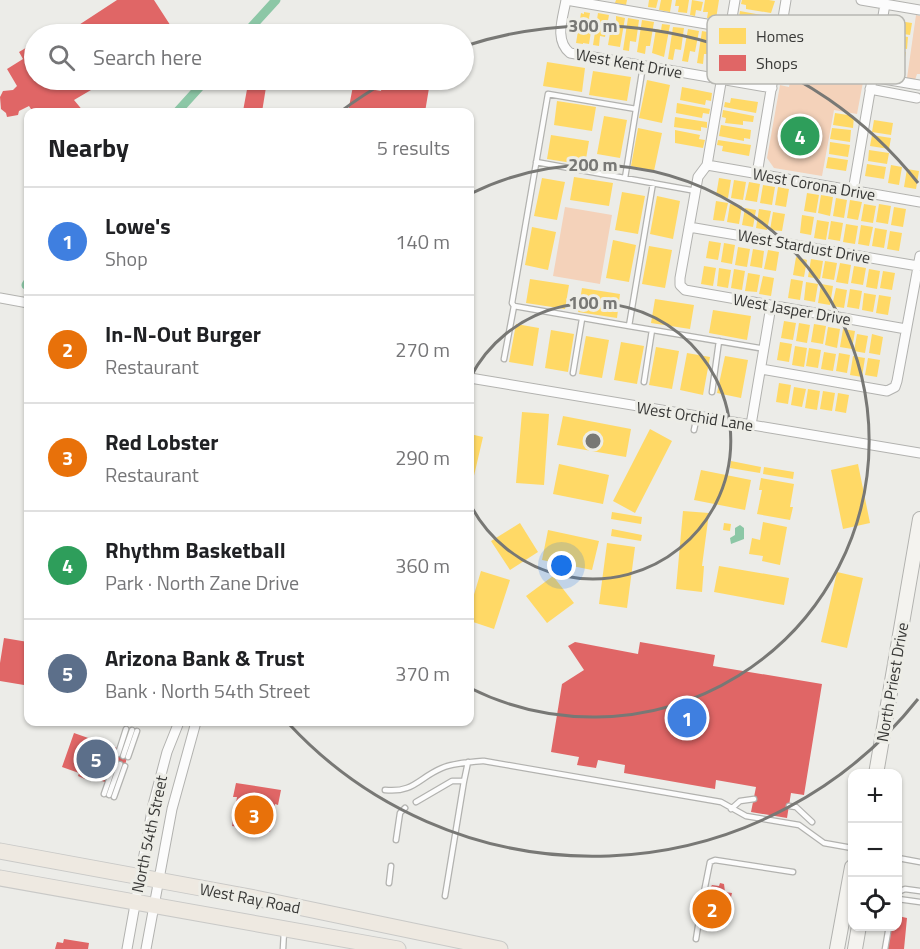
<!DOCTYPE html>
<html lang="en">
<head>
<meta charset="utf-8">
<style>
  :root { --surface:#fff; --page:#f6f6f6; --text:#202124; --muted:#757577; --line:#e0e0e0; --accent:#0f766e }
  body { margin:0; font-family:"Titillium Web",sans-serif; background:var(--page); color:var(--text) }
  .controls { position:absolute; right:18px; bottom:18px; display:grid; overflow:hidden; border-radius:12px; box-shadow:0 2px 4px #0004 }
  .controls button { width:54px; height:54px; display:grid; place-items:center; padding:0; border:0; border-bottom:2px solid var(--line); background:var(--surface); color:var(--text); font:30px sans-serif }
  .you { position:absolute; left:562px; top:566px; width:21px; height:21px; margin:-15px; border:4px solid #fff; border-radius:50%; background:#1a73e8; box-shadow:0 0 0 9px #1a73e833 }
  .badge { display:grid; place-items:center; width:39px; height:39px; border-radius:50%; background:var(--accent); color:#fff; font-size:20px; font-weight:700 }
  .pin { position:absolute; translate:-50% -50%; border:3px solid #fff; box-shadow:0 2px 6px #0006 }
  .list { margin:0; padding:0; list-style:none }
  h2 { display:flex; justify-content:space-between; align-items:center; height:78px; margin:0; padding:0 24px; font-size:26px }
  h2 small { font-size:20px; font-weight:400; color:var(--muted) }
  .list li { display:grid; grid-template-columns:39px 1fr auto; gap:18px; align-items:center; box-sizing:border-box; height:108px; padding:0 24px; border-top:2px solid var(--line) }
  .list b { display:block; font-size:22px; white-space:nowrap }
  .list p { margin:0; font-size:20px; white-space:nowrap; color:var(--muted) }
  .list em { font-size:20px; font-style:normal; color:var(--muted) }
  .icon { flex:none; width:33px; height:33px; fill:none; stroke:currentColor; stroke-width:2; stroke-linecap:round; stroke-linejoin:round }
  .map { position:relative; flex:none; width:920px; height:949px; overflow:hidden }
  .search { position:absolute; background:var(--surface); box-shadow:0 2px 4px #0004; left:24px; top:24px; width:450px; height:66px; display:flex; align-items:center; gap:15px; box-sizing:border-box; padding:0 21px; border-radius:33px; color:var(--muted); font-size:22px }
  .panel { position:absolute; background:var(--surface); box-shadow:0 2px 4px #0004; left:24px; top:108px; width:450px; height:618px; border-radius:12px }
  .map>svg:first-child { display:block }
</style>
</head>
<body>
<div class="map">
<svg width="920" height="949" viewBox="0 0 920 949">
  <rect width="100%" height="100%" fill="#ecece8"/>
  <!-- green -->
  <path fill="#f4d2ba" d="M916 15 920 16V74H917L915 80 907 78Z
    M793 66 851 76 850 80 863 82 857 114 834 110 822 176 774 168 767 158 780 85 789 87Z
    M565 207 612 215 600 284 553 276Z"/>
  <!-- water -->
  <path fill="#8cc7a6" d="M740 525 744 528V539L731 544 730 538 735 535V528Z"/>
  <!-- homes -->
  <path fill="#ffd966" d="M616 0H627L626 5 615 3Z
    M649 0H658L656 8 648 7Z
    M661 0H672L670 12 659 10Z
    M676 0H689L687 13 678 12 679 6H675Z
    M692 0 703 2 701 11 696 10 695 16 690 15Z
    M705 0H719L716 19 707 18 708 12H703Z
    M742 0H769L775 1 771 13 746 9V5L741 4Z
    M740 11 772 17 771 27 744 22V17H739Z
    M584 12 590 13 589 18 593 19 589 44 583 43V44L576 43 581 13 584 14Z
    M598 13 609 15 605 37 600 36 599 46 593 45Z
    M616 16 625 18 620 47 608 45 612 21 616 22Z
    M628 18 639 20 636 42 630 41 629 51 623 50Z
    M642 20 654 22 650 46H646L645 54 637 52Z
    M892 20 912 23 910 35 890 32Z
    M662 24 670 25 664 57 652 53 656 29 661 30Z
    M673 27 684 28 681 50 675 49 673 60 668 59Z
    M688 29 699 31 695 52 690 51 688 62 682 61Z
    M702 31 713 33 710 54H704L703 64 697 63Z
    M889 34 908 37 907 49 887 46Z
    M886 49 906 52 904 63 885 60Z
    M547 62 585 68 582 92 543 86Z
    M593 71 631 77 627 101 589 95Z
    M647 80 670 85 662 123 639 118Z
    M682 87 712 93 711 101 706 100 705 105 680 100Z
    M731 98 758 102 756 113 724 107 725 102 730 103Z
    M557 101 596 107 592 131 554 125Z
    M677 103 710 109 709 114 703 113 702 118 676 113Z
    M723 110 754 116 753 122 743 121V125L725 123 726 118 722 117Z
    M835 113 854 116 853 128 833 125Z
    M604 116 627 120 620 158 597 154Z
    M675 117 707 122V128L701 127V131L674 127Z
    M874 120 893 123 891 135 872 132Z
    M721 125 751 130 750 139 744 138V141L719 136Z
    M638 128 662 133 654 171 631 166Z
    M832 128 851 130 850 142 830 139Z
    M675 130 700 135 699 139 705 140 703 148 675 143Z
    M551 135 589 141 585 165 547 159Z
    M872 135 891 138 889 149 870 146Z
    M718 140 751 145 749 156 722 151 723 146 717 145Z
    M830 142 850 145 848 157 829 154Z
    M869 150 889 153 887 164 868 161Z
    M828 157 848 160 846 171 826 168Z
    M867 164 886 167 884 179 865 176Z
    M891 165 902 167 899 185 888 183Z
    M907 169 919 171 916 189 904 187Z
    M574 177 613 183 609 206 570 200Z
    M542 178 565 182 557 220 534 216Z
    M719 178 731 180 728 198 716 196Z
    M734 180 746 182 743 200 731 198Z
    M749 182 760 184 757 202 745 200Z
    M763 185 775 187 772 205 760 203Z
    M778 187 789 189 786 207 775 205Z
    M622 192 645 196 638 234 615 230Z
    M807 193 819 195 816 213 804 211Z
    M821 195 833 197 830 216 818 213Z
    M657 196 680 201 673 239 650 234Z
    M836 198 847 200 844 218 833 216Z
    M850 200 862 202 858 220 847 218Z
    M716 201 728 203 724 221 713 220Z
    M730 204 742 206 739 224 727 222Z
    M864 204 876 206 873 223 861 221Z
    M879 204 891 206 888 224 876 222Z
    M894 207 906 209 903 227 891 225Z
    M745 208 756 210 753 227 742 225Z
    M759 209 771 211 767 230 756 228Z
    M773 212 785 214 782 231 770 230Z
    M802 215 814 217 811 235 800 233Z
    M817 220 829 222 826 240 814 238Z
    M831 221 843 223 840 241 828 239Z
    M846 224 858 226 855 244 843 242Z
    M861 225 873 227 869 246 858 244Z
    M532 227 556 232 548 270 525 265Z
    M875 228 887 230 884 248 872 246Z
    M890 231 902 233 899 251 887 249Z
    M613 240 636 245 629 282 606 278Z
    M709 241 721 243 718 260 706 258Z
    M724 243 735 245 732 264 721 262Z
    M649 246 672 250 665 288 642 284Z
    M738 247 750 249 747 267 735 265Z
    M753 249 764 251 762 268 750 266Z
    M768 250 779 252 776 271 764 269Z
    M796 257 807 260 804 277 793 275Z
    M811 259 823 261 820 279 808 277Z
    M825 261 837 263 834 280 822 278Z
    M840 263 851 265 848 284 836 282Z
    M704 266 716 268 713 286 701 284Z
    M854 266 866 268 863 285 851 283Z
    M719 268 731 270 728 288 717 286Z
    M734 269 745 271 742 290 731 288Z
    M869 269 880 271 877 289 866 287Z
    M883 271 895 273 892 290 880 288Z
    M748 273 760 275 757 292 745 291Z
    M763 276 774 278 771 296 759 294Z
    M530 279 569 285 565 309 526 303Z
    M791 279 803 281 800 300 788 298Z
    M806 282 818 284 815 302 804 300Z
    M821 284 833 286 830 305 818 303Z
    M582 288 620 294 617 318 578 312Z
    M836 288 847 290 844 308 832 306Z
    M850 289 862 291 859 309 847 307Z
    M864 293 876 295 873 312 862 310Z
    M879 295 891 297 888 315 876 313Z
    M655 299 694 305 690 329 651 323Z
    M713 310 751 316 747 340 709 333Z
    M784 321 796 323 793 340 781 338Z
    M799 323 810 325 807 343 796 341Z
    M516 324 539 328 533 366 509 362Z
    M814 324 826 326 823 344 811 342Z
    M828 327 840 329 837 348 825 345Z
    M843 329 855 331 852 349 840 347Z
    M551 330 574 334 568 372 545 368Z
    M857 334 868 336 865 353 854 351Z
    M872 334 883 337 880 355 869 353Z
    M586 336 609 340 602 378 579 374Z
    M621 342 644 346 637 384 614 380Z
    M780 342 792 344 789 362 777 360Z
    M795 346 807 348 804 367 792 365Z
    M656 347 679 351 672 389 649 385Z
    M809 348 821 350 818 368 806 366Z
    M824 352 836 354 833 371 821 369Z
    M687 353 710 357 703 395 680 390Z
    M839 353 850 355 847 373 836 371Z
    M725 356 748 360 741 398 717 393Z
    M853 356 865 358 862 377 850 375Z
    M868 358 880 360 877 377 865 375Z
    M779 383 791 385 788 404 776 402Z
    M794 387 806 389 802 407 791 405Z
    M808 389 820 391 817 410 805 408Z
    M823 391 835 393 832 411 820 409Z
    M838 393 849 395 846 413 835 411Z
    M522 412 549 414 544 485 516 483Z
    M563 416 631 429 626 457 557 445Z
    M650 429 672 441 635 513 613 501Z
    M470 434 483 437 470 493Z
    M731 461 761 467 760 473 730 468Z
    M559 464 609 475 603 504 553 494Z
    M858 464 870 523 843 529 831 470Z
    M764 467 794 472 793 479 763 474Z
    M701 470 751 480 745 510 694 500Z
    M761 478 794 484 790 507H793L790 520 757 514 762 490H759Z
    M683 511 709 513 702 566H704L702 592 676 589Z
    M612 512 642 517 641 524 611 519Z
    M763 522 787 527 780 565 762 561 763 556 749 554 752 538 760 540Z
    M520 523 538 552 510 570 491 541Z
    M724 523 731 524 730 531 723 530Z
    M612 529 642 535 641 541 611 536Z
    M548 530 599 541 592 570 542 560Z
    M607 543 635 547 627 608 599 604Z
    M719 566 789 578 784 605 714 592Z
    M481 571 510 580 494 629 470 621V608Z
    M837 572 863 578 847 648 821 642Z
    M553 576 574 603 547 623 526 596Z"/>
  <!-- shops -->
  <path fill="#e06666" d="M117 0H154L176 34H65Z
    M34 43V80H108L74 100 84 112H33L29 106 19 111 18 115 7 117 6 113 1 109 0 97 3 91 13 90 17 86 7 69 23 59 19 52Z
    M254 80 267 81 262 112 243 111 248 84 253 85Z
    M383 80H419L430 82 425 112H348L353 86 381 91Z
    M4 638 28 642V657L24 685 0 681V663Z
    M575 642 638 654 640 642 715 655 713 666 822 684 804 795 791 793 787 818 751 812 756 787 716 780 715 789 624 773 625 765 598 760 596 768 577 765 579 757 551 752 562 684 584 670 568 646Z
    M74 733 94 740V737L100 739 99 741 117 748 115 753 127 757 125 766 112 762 105 782 86 776 85 779 78 776 79 773 62 767Z
    M236 783 281 790 278 805 275 804 270 832 232 826 237 797H233Z
    M720 883 724 884 725 892 732 893 727 915H725L724 920 721 919 720 927 702 924 703 914 695 913 697 901 706 903 705 900 707 887 710 888 712 885 719 886Z
    M898 916 907 918 904 949H887L890 926H898Z
    M64 939 89 943 88 949H55L57 942 63 943Z"/>
  <g fill="none" stroke-linecap="round" stroke-linejoin="round">
    <!-- canal -->
    <path stroke="#8cc7a6" stroke-width="9" d="M245 34 276 0
      M177 112 206 80
      M26 285 28 282"/>
    <!-- lane casing -->
    <g stroke="#b2b2af" stroke-width="7">
      <path id="lane" d="M536 162 696 191
        M625 178 643 66
        M653 183 629 326 765 349
        M629 326 514 306 512 303 548 94 636 109
        M504 359 514 306
        M573 373 582 319
        M644 382 652 330
        M712 392 719 341
        M694 430 697 416
        M118 754 126 729
        M123 756 132 730
        M128 757 137 731
        M464 781 468 762
        M385 790C414 793 418 778 442 768 454 763 470 762 484 761L721 802 746 816 799 825 824 843 852 848
        M104 794 115 762
        M109 795 120 764
        M114 797 125 766
        M416 802 452 781H464L445 896
        M789 806 796 807 812 822
        M731 809 740 801 754 799
        M396 840 400 813 405 808
        M898 858 920 862
        M389 883 391 866
        M898 892 905 889 920 891
        M898 899 920 902
        M702 902 710 862 715 860 793 872
        M696 939 700 914
        M283 949 284 931
        M885 949 889 926"/>
    </g>
    <!-- street casing -->
    <g stroke="#b2b2af" stroke-width="11">
      <path id="street" d="M566 0C563 18 554 40 570 53L772 88
        M566 0 730 28
        M861 0 920 10
        M872 77 919 85
        M870 89 917 98
        M707 165 698 177 680 278V285L685 290 906 329
        M707 165 920 202
        M707 165 735 0
        M757 174 786 0
        M853 191 885 4
        M689 227 918 266
        M0 298 28 303
        M761 369 887 391 895 387 897 381 920 256
        M470 378 920 453
        M751 425 771 306
        M127 949 153 805 167 752 179 722
        M146 949 172 809 196 722"/>
    </g>
    <!-- secondary casing -->
    <g stroke="#b2b2af" stroke-width="16">
      <path id="secondary" d="M876 774 920 519
        M837 949 852 867
        M855 949 859 926"/>
    </g>
    <!-- primary casing -->
    <g stroke="#c9c9c7" stroke-width="17">
      <path id="primary" d="M0 851 255 898 500 949
        M0 878 398 949"/>
    </g>
    <!-- lane -->
    <use href="#lane" stroke="#fcfcfc" stroke-width="4.5"/>
    <!-- street -->
    <use href="#street" stroke="#fcfcfc" stroke-width="9"/>
    <!-- secondary -->
    <use href="#secondary" stroke="#f4f3ef" stroke-width="14"/>
    <!-- primary -->
    <use href="#primary" stroke="#eee9e1" stroke-width="15"/>
  </g>
  <!-- distance rings -->
  <g fill="none" stroke="#787875" stroke-width="3">
    <path d="M470 378A138 138 0 1 1 470 504"/>
    <path d="M470 194A276 276 0 1 1 470 688"/>
    <path d="M918 699A415 415 0 0 1 289 724M340 112A415 415 0 0 1 389 80M465 46A415 415 0 0 1 918 183"/>
  </g>
  <g text-anchor="middle" dominant-baseline="central" stroke-width="6" stroke-linejoin="round" paint-order="stroke">
    <!-- street labels -->
    <g font-size="16" fill="#393937" stroke="#edede7">
      <text transform="translate(629 63) rotate(10)">West Kent Drive</text>
      <text transform="translate(814 184) rotate(10)">West Corona Drive</text>
      <text transform="translate(804 246) rotate(10)">West Stardust Drive</text>
      <text transform="translate(792 309) rotate(10)">West Jasper Drive</text>
      <text transform="translate(695 416) rotate(9)">West Orchid Lane</text>
      <text transform="translate(892 682) rotate(-80)">North Priest Drive</text>
      <text transform="translate(149 834) rotate(-78)">North 54th Street</text>
      <text transform="translate(250 898) rotate(11)">West Ray Road</text>
    </g>
  </g>
  <!-- legend -->
  <rect x="707" y="15" width="198" height="69" rx="9" fill="#edede7" stroke="#b7b7b2" stroke-width="1.5"/>
  <rect x="719" y="28" width="27" height="16" fill="#ffd966"/>
  <rect x="719" y="55" width="27" height="16" fill="#e06666"/>
  <g font-size="16" fill="#393937">
    <text x="756" y="42">Homes</text>
    <text x="756" y="69">Shops</text>
  </g>
  <circle cx="593" cy="441" r="9" fill="#787875" stroke="#edede7" stroke-width="3"/>
  <g font-size="18" text-anchor="middle" font-weight="bold" fill="#787875" stroke="#edede7" stroke-width="6" stroke-linejoin="round" paint-order="stroke">
    <text x="593" y="32">300 m</text>
    <text x="593" y="171">200 m</text>
    <text x="593" y="309">100 m</text>
  </g>
</svg>
<div class="controls">
<button>+</button>
<button>−</button>
<button><svg class="icon" aria-label="locate" viewBox="0 0 24 24"><circle cx="12" cy="12" r="6"/><path d="M12 2v4M12 18v4M2 12h4M18 12h4"/></svg></button>
</div>
<div class="you"></div>
<div class="pin badge" style="left:687px;top:718px;background:#3f7fe0">1</div>
<div class="pin badge" style="left:712px;top:909px;background:#e8710a">2</div>
<div class="pin badge" style="left:254px;top:815px;background:#e8710a">3</div>
<div class="pin badge" style="left:800px;top:136px;background:#2e9e5b">4</div>
<div class="pin badge" style="left:96px;top:759px;background:#5c6f8a">5</div>
<div class="search"><svg class="icon" aria-label="search" viewBox="0 0 24 24"><circle cx="10" cy="10" r="6"/><path d="M15 15l6 6"/></svg>Search here</div>
<section class="panel">
<h2>Nearby<small>5 results</small></h2>
<ul class="list">
<li><span class="badge" style="background:#3f7fe0">1</span><div><b>Lowe's</b><p>Shop</p></div><em>140 m</em></li>
<li><span class="badge" style="background:#e8710a">2</span><div><b>In-N-Out Burger</b><p>Restaurant</p></div><em>270 m</em></li>
<li><span class="badge" style="background:#e8710a">3</span><div><b>Red Lobster</b><p>Restaurant</p></div><em>290 m</em></li>
<li><span class="badge" style="background:#2e9e5b">4</span><div><b>Rhythm Basketball</b><p>Park · North Zane Drive</p></div><em>360 m</em></li>
<li><span class="badge" style="background:#5c6f8a">5</span><div><b>Arizona Bank &amp; Trust</b><p>Bank · North 54th Street</p></div><em>370 m</em></li>
</ul>
</section>
</div>
</body>
</html>
